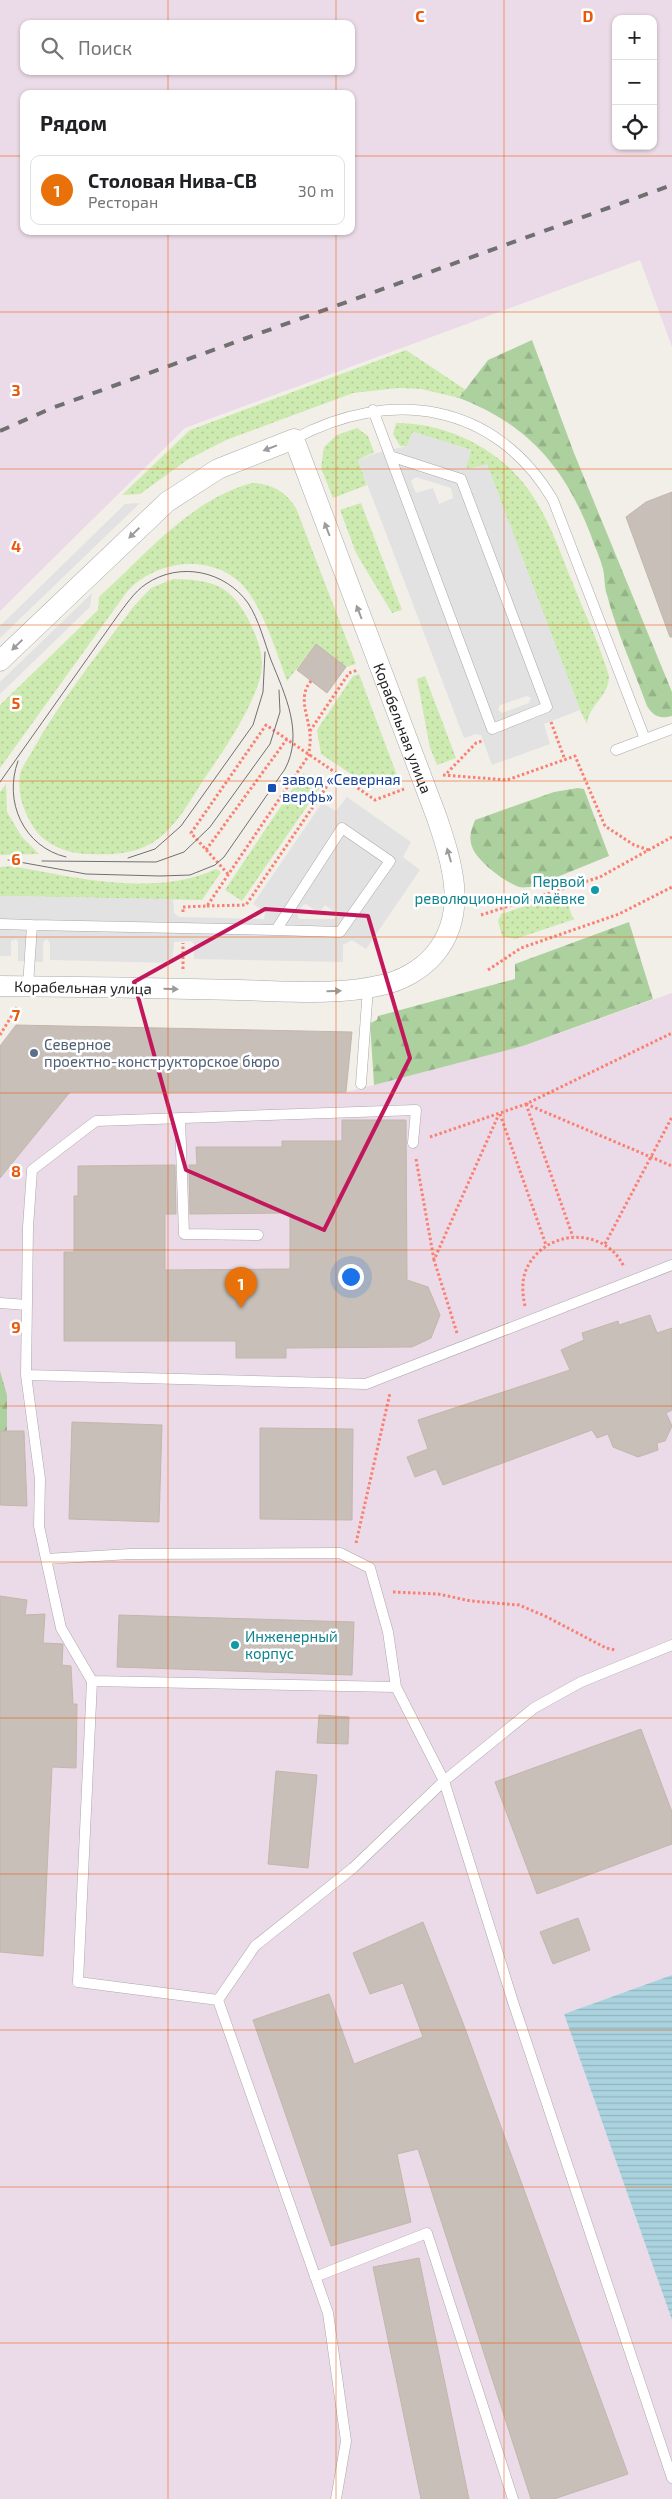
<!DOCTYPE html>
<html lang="ru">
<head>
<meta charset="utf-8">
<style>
  :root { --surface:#fff; --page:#f6f6f6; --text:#202124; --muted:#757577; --line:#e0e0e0; --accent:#1a73e8 }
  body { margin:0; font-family:"Exo 2",sans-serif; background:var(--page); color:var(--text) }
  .controls { position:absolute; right:15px; top:15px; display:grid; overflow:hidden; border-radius:10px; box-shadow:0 1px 4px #0004 }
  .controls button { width:45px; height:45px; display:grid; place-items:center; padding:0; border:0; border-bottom:1px solid var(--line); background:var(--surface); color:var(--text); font:25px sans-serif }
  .you { position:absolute; left:350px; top:1276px; width:18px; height:18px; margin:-12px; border:4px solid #fff; border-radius:50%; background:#1a73e8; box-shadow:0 0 0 8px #1a73e833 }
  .badge { display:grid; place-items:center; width:32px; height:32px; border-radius:50%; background:var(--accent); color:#fff; font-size:16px; font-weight:700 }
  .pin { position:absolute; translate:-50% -41px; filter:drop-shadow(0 1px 2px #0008) }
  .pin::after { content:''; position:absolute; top:26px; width:18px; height:15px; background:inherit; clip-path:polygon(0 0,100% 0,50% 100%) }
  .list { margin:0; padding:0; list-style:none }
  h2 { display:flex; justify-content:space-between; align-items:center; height:65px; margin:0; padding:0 20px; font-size:21px }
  h2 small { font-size:16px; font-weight:400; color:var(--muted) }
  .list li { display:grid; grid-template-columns:32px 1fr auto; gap:15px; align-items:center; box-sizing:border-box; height:70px; margin:0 10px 10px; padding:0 10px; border:1px solid var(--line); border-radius:10px }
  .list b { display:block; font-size:19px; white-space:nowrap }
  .list p { margin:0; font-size:16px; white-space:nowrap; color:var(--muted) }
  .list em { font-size:16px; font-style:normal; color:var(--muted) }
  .icon { flex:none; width:28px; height:28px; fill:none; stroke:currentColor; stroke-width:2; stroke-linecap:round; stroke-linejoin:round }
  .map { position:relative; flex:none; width:672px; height:2499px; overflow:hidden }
  .search { position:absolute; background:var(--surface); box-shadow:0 1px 4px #0004; left:20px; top:20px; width:335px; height:55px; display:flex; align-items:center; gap:12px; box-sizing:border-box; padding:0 18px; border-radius:10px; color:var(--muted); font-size:19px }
  .panel { position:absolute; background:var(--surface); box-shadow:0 1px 4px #0004; left:20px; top:90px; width:335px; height:145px; border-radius:10px }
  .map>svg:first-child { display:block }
</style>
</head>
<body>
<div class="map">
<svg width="672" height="2499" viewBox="0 0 672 2499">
  <defs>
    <pattern id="grass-dots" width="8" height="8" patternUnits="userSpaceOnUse" patternTransform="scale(1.25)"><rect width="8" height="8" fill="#cdebb0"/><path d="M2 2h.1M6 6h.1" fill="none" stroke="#b0c997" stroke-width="1.8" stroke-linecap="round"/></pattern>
    <pattern id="forest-firs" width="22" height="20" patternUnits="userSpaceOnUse" patternTransform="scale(1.25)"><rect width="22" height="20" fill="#add19e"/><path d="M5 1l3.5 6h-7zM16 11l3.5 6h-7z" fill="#95b388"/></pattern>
    <pattern id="water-rules" width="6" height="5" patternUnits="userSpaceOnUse" patternTransform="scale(1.25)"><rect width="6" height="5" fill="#aad3df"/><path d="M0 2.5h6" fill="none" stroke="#92b5bf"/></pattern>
  </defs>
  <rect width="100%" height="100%" fill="#f2efe9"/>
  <!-- industrial -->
  <path fill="#ebdbe8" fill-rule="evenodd" d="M0 0H672V347L640 260 185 428 0 611ZM616 19H653V146H616ZM24 24H351V71H24ZM24 94H351V231H24Z
    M672 993V1975L564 2014 672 2320V2499H0V1178L70 1092H346L523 1046Z"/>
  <!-- grass -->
  <path fill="url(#grass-dots)" d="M406 350 466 390 459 398 421 389 398 388 353 393 226 440 187 460 140 494 122 495 190 430Z
    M396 423C451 423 508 453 536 501 552 527 562 557 573 584 585 614 600 645 609 676 609 697 589 704 587 724L580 710 487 465 468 469 466 466 471 450 413 432 407 446H400L393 434Z
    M357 428 368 436 374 452 358 460 367 485 333 498 321 468 324 447 337 435Z
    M252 483C272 484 285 491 296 508L356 664 346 667 316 644 287 681C276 652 267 619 249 593 220 552 157 557 126 593L0 768V705L98 610 99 597C144 556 191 499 252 483Z
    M361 503 402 610 392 613 356 553 340 510Z
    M173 579C208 580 227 582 246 615 254 630 262 648 262 665 261 697 222 753 204 779 191 799 178 824 158 839 137 855 111 855 86 854 67 853 45 845 34 828 24 812 17 795 20 775 21 768 27 760 30 755 59 702 98 654 134 606L151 588Z
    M359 674 398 778 372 788 321 754 317 730 353 676Z
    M425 676 456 758 437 765 430 748 417 679Z
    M303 773 321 786 242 901 225 890Z
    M6 784 7 812 22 837 39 854 0 855V792Z
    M13 866C75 878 157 897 216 869L221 872 202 900 0 896V867Z
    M564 893 572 916 575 919 515 939 502 936 498 921 501 914Z"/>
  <!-- forest -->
  <path fill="url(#forest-firs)" d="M532 340 574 453 672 692V716C660 719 654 717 647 706 634 670 617 633 607 595 604 587 605 577 603 569 600 557 594 545 590 533 564 466 527 424 459 398L488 360Z
    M578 788 584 789 609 856 535 886C530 887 524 888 519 887 505 882 473 859 471 843 469 835 472 828 475 820L554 792Z
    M629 922 653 999 523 1046 374 1085 370 1023 377 1020 378 1016 515 979V964Z
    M0 1371 7 1395V1431H0Z"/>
  <!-- parking -->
  <path fill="#e2e2e2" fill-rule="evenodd" d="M413 432 471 450 466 466 468 469 487 464 580 710 544 724 550 744 492 765 481 735 476 734 464 738 358 460 373 454 407 446ZM416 477 451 488 453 498 439 504 433 488 416 493 411 481ZM527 696 531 698 529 703 502 713 498 710 500 705Z
    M140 503 0 638V626L125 504Z
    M92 593 90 607 0 694V682Z
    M347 797 411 842 403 857 420 870 366 949 352 940 343 945V962L194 959V944L191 941 174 942 172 963 50 960V943L47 939 43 942V962L18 961V942L16 939 11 941V956H0V896L173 899 174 913 179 917 264 919 265 912 253 904 322 803 336 811ZM306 904 319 913 325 905 336 913V917L333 919H299L297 913 303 905Z"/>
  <!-- water -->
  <path fill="url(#water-rules)" d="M672 1975V2320L564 2014Z"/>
  <!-- building -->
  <path fill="#c7bfb8" stroke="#c4b6ab" d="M672 492V637H670L626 517 646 502Z
    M316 644 346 667 327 693 297 670Z
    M16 1025 352 1032 346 1092H70L0 1178V1046Z
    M342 1120H406L407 1280 428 1287 440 1315 431 1338 412 1347 286 1348V1358H236V1341H64V1252H74V1196H78V1166L175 1165 176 1214H165V1270L290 1269V1213L190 1214 189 1165H197L196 1147H282V1141H342Z
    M650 1315 657 1333 672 1328V1410L666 1413 672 1426 665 1441 657 1443 658 1450 638 1457 613 1447 608 1434 597 1438 592 1430 443 1485 436 1469 415 1477 407 1457 428 1449 418 1420 570 1370 561 1350 584 1340 582 1333 618 1321 619 1325Z
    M72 1422 162 1425 159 1522 69 1519Z
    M260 1428 353 1429 352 1520 260 1519Z
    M0 1431H24L27 1506 0 1505Z
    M0 1596 27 1600 25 1615 45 1614 43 1643 63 1644 62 1665 71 1666 73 1704H77L76 1768 52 1767 43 1956 0 1952Z
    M119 1615 354 1622 352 1675 117 1667Z
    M319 1715 349 1717 348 1744 317 1743Z
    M641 1729 672 1812V1844L537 1894 495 1782Z
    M276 1771 317 1775 308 1868 268 1864Z
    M578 1918 590 1950 553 1964 540 1932Z
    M423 1922 463 2023 628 2474 554 2499H531L418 2149 397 2154 411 2222 331 2246 253 2020 329 1994 354 2064 423 2037 403 1983 370 1994 353 1953Z
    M419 2258 469 2499H421L373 2267Z"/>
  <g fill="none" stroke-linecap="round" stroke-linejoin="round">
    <!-- lane casing -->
    <g stroke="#a9a9a9" stroke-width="11">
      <path id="lane" d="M373 410 492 729 547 707 461 479 390 456
        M294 439C390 387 495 402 553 500L645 739
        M616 750 672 729
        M0 924 32 925 28 986
        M32 925 276 930 342 828 390 861 340 932 276 930
        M361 1084 368 988
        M180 1118 184 1234 258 1235
        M413 1143 416 1110 96 1121 32 1170 28 1227 26 1375 40 1479 39 1526 46 1559 130 1554 340 1553 370 1568 388 1632 396 1687 444 1781 513 2002 672 2478
        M0 1303 27 1305
        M26 1375 366 1384 672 1265
        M46 1559 61 1628 92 1681 396 1687
        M92 1681 78 1982 218 2000
        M315 2277 427 2233 513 2499
        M336 2499 346 2441 328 2313 218 2000 255 1946 353 1868 444 1781 534 1708 581 1682 672 1645"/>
    </g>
    <!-- street casing -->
    <g stroke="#a9a9a9" stroke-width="21">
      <g id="street">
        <path id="s1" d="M0 661 167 502 218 469 294 439 437 818C452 863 469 914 434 955 421 970 401 981 382 985 336 996 286 991 239 990 159 988 80 987 0 986"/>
      </g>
    </g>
    <!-- path -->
    <path stroke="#fa8072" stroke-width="3" stroke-dasharray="2.5 2.5" stroke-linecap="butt" d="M551 722 565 760
      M310 731 349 673 358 670
      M447 773 476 743 482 741
      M443 775 507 780 575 756 605 826 634 845 649 850
      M206 850 287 739
      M228 874 191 833 266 725 336 773
      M207 906 246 905 336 773 375 800 404 789
      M183 912V907L207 906 309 755C309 748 311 741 310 735 309 716 297 698 311 681
      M481 915 600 877 672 837
      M183 969V943
      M488 970 521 948 619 914 672 887
      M0 1035 17 1007
      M526 1104 672 1166
      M526 1104 573 1237
      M500 1114 546 1245
      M430 1137 526 1104 672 1033
      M416 1159 434 1260
      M605 1244 672 1117
      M525 1306C522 1292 521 1277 529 1264 551 1227 607 1229 624 1267
      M457 1333 434 1260 499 1114
      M356 1543 390 1393
      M393 1592 438 1594 471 1601 519 1605 545 1616 606 1648 615 1650"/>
    <!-- lane -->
    <use href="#lane" stroke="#fff" stroke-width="10"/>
    <!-- street -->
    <use href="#street" stroke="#fff" stroke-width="20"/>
    <!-- tram -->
    <path stroke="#707070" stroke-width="1" d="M18 761C3 802 24 847 66 857
      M0 782 116 618C125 606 134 592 146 584 180 561 225 571 248 603 259 620 264 641 271 660 285 695 304 733 285 769L224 857 215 865 190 875 160 876 86 874 8 860
      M128 858 155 849 181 826 253 725 263 692 265 652
      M42 861 156 862 184 852 210 827 270 744 280 712 279 690"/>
    <!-- rail -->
    <path stroke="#707070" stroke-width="4" stroke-dasharray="10 10" stroke-linecap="butt" d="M0 431 52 408 672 185"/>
  </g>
  <!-- one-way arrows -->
  <defs><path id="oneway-solid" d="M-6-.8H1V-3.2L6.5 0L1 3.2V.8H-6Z" transform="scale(1.25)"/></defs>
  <g fill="#9c9c9c">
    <use href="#oneway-solid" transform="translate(270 448) rotate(159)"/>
    <use href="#oneway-solid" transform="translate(327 529) rotate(-111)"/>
    <use href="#oneway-solid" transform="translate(134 533) rotate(136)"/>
    <use href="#oneway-solid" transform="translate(359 612) rotate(-111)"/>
    <use href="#oneway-solid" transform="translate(17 645) rotate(136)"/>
    <use href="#oneway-solid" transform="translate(449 855) rotate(-106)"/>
    <use href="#oneway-solid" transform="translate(171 989) rotate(1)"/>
    <use href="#oneway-solid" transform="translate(334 991) rotate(-2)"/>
  </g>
  <!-- marked area -->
  <path fill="none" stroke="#c2185b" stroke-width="4" stroke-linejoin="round" d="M265 909 368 916 410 1058 324 1230 186 1170 134 982Z"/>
  <!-- grid -->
  <path fill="none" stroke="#e8590c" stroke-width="1" stroke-opacity="0.55" d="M168 0V24M336 0V24M504 0V2499M168 71V94M336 71V94M0 156H24M351 156H672M168 231V2499M336 231V2499M0 312H672M0 469H672M0 625H672M0 781H672M0 937H672M0 1093H672M0 1250H672M0 1406H672M0 1562H672M0 1718H672M0 1874H672M0 2030H672M0 2187H672M0 2343H672"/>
  <!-- markers -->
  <rect fill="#1a4fb4" stroke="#fff" stroke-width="2" x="267" y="783" width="10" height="10" rx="2.5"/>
  <g fill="#0f9aa8" stroke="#fff" stroke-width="2">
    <circle cx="595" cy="890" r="5"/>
    <circle cx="235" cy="1645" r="5"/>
  </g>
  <circle fill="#5c6f8a" stroke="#fff" stroke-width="2" cx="34" cy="1053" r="5"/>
  <g text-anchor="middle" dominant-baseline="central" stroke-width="5" stroke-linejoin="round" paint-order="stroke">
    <!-- street labels -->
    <g font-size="15" fill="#222" stroke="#fff">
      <text stroke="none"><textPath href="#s1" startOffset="682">Корабельная улица</textPath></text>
      <text transform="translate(83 987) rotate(1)">Корабельная улица</text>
    </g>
    <!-- transit labels -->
    <g font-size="15" fill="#164399" stroke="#fff" text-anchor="start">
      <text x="282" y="779">завод «Северная<tspan x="282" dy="17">верфь»</tspan></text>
    </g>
    <!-- culture labels -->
    <g font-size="15" fill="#0d838f" stroke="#fff" text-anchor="end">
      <text x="585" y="881">Первой<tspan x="585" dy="17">революционной маёвке</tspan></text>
      <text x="245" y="1636" text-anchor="start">Инженерный<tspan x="245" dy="17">корпус</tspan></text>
    </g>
    <!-- service labels -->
    <g font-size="15" fill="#4e5e75" stroke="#fff" text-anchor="start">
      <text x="44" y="1044">Северное<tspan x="44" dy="17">проектно-конструкторское бюро</tspan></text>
    </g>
  </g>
  <g font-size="16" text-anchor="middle" font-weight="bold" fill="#e8590c" stroke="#fff" stroke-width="5" stroke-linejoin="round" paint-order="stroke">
    <text x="420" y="22">C</text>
    <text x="588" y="22">D</text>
    <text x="16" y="396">3</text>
    <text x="16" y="552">4</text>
    <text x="16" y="709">5</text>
    <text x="16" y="865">6</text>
    <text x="16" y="1021">7</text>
    <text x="16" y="1177">8</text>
    <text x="16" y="1333">9</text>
  </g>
</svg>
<div class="controls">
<button>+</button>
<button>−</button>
<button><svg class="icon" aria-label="locate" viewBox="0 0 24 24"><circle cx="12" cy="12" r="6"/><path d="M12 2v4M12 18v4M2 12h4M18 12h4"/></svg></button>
</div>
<div class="you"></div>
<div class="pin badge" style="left:241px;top:1308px;background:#e8710a">1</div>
<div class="search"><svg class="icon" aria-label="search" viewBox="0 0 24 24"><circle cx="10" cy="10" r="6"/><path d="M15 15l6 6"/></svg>Поиск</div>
<section class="panel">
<h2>Рядом<small></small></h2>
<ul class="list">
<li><span class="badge" style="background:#e8710a">1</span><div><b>Столовая Нива-СВ</b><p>Ресторан</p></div><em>30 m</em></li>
</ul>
</section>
</div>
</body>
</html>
